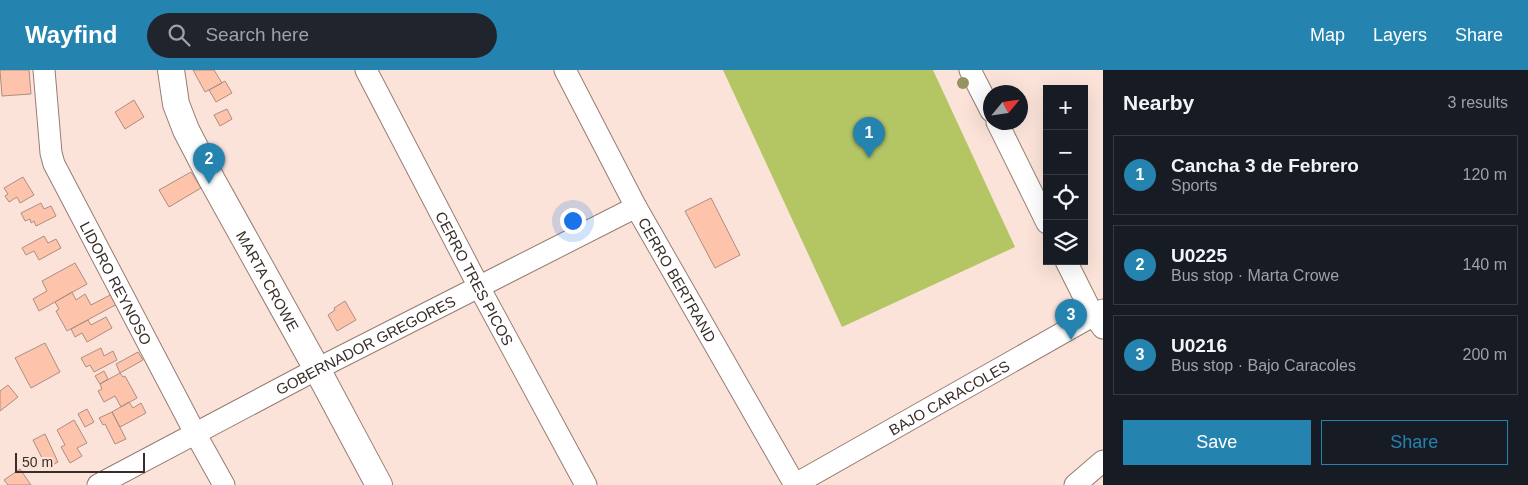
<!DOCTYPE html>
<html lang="en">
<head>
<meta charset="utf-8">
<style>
  :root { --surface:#171b24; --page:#20242c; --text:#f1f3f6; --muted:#9ea1a6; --line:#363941; --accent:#2583af }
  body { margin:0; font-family:Arial,sans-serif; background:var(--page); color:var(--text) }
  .controls { position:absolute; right:15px; top:15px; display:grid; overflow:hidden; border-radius:0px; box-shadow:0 5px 20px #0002 }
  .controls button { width:45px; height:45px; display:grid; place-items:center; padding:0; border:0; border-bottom:1px solid var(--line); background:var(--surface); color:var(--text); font:25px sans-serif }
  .compass { position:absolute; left:983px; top:15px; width:45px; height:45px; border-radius:50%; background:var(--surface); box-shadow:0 5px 20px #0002; rotate:61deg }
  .scale { position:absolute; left:15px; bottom:12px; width:130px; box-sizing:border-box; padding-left:5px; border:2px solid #382d28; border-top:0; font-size:14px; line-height:18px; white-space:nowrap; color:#382d28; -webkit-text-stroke:4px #fbe3d9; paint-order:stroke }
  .you { position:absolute; left:572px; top:150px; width:18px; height:18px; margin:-12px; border:4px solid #fff; border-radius:50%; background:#1a73e8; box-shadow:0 0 0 8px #1a73e833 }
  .badge { display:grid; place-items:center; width:32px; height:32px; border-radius:50%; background:var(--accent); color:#fff; font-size:16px; font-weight:700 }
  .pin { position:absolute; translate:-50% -41px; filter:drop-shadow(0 1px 2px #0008) }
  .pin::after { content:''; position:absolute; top:26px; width:18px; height:15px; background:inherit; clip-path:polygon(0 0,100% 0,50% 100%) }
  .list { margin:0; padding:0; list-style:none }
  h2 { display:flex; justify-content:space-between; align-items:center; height:65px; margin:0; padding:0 20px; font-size:21px }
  h2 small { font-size:16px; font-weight:400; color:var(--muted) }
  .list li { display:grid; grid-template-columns:32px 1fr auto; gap:15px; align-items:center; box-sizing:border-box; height:80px; margin:0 10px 10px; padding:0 10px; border:1px solid var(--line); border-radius:0px }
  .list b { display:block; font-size:19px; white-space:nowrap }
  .list p { margin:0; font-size:16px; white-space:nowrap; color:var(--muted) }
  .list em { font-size:16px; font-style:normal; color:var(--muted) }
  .actions { display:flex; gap:10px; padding:15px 20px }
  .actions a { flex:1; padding:11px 0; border:1px solid var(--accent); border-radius:0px; text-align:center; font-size:18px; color:var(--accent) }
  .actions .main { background:var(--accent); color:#fff }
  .icon { flex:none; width:28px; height:28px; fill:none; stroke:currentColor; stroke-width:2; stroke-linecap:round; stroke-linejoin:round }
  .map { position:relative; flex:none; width:1103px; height:415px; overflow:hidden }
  header { display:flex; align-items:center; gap:30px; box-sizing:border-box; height:70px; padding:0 25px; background:var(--accent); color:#fff }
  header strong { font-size:24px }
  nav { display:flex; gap:28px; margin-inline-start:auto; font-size:18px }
  .search { width:350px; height:45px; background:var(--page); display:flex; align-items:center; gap:12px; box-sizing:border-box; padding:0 18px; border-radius:28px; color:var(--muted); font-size:19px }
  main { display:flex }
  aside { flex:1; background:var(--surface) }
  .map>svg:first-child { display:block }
</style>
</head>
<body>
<header>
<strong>Wayfind</strong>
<div class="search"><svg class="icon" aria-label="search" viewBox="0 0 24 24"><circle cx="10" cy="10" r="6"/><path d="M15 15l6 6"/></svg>Search here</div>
<nav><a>Map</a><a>Layers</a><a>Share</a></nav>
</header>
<main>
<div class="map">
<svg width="1103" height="415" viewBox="0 0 1103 415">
  <rect width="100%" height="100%" fill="#fbe3d9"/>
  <!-- grass -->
  <path fill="#b4c564" d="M723 0H933L1015 177 842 257Z"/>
  <!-- building -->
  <path fill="#fec3ab" stroke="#ab8e83" d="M0 0H29L31 24 2 26Z
    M193 0H214L222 13 205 22Z
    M225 11 232 23 216 32 209 20Z
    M134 30 144 47 125 59 115 42Z
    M227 39 232 49 220 56 214 45Z
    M191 102 201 118 169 137 159 120Z
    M23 107 34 125 20 133 17 127 9 132 5 126 8 124 4 118Z
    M711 128 740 185 715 198 685 141Z
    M41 133 44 139 51 136 56 146 36 156 34 151 31 153 30 149 25 151 21 143Z
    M44 166 48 173 56 169 61 178 39 190 34 181 26 185 22 178Z
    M75 193 87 214 39 241 33 229 47 221 42 211Z
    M72 222 76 230 85 224 91 235 114 223 119 233 67 261 56 241 59 239 55 232Z
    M345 231 356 250 337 261 328 245 335 240 334 238Z
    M106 247 112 258 87 272 82 263 75 267 71 259 88 250 91 255Z
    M45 273 60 302 31 318 15 288Z
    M101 278 104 286 113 281 117 290 94 302 90 295 86 297 81 288Z
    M138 282 143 290 120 303 116 294Z
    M104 301 108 309 100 314 95 306Z
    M120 303 123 307 125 306 137 328 121 337 115 326 104 332 98 321 102 319 100 314Z
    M8 315 18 327 0 341V321Z
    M129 332 133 338 141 333 146 343 120 357 112 342Z
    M87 339 94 352 85 357 78 344Z
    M112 342 126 369 115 374 105 354 103 355 99 348Z
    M74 350 87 373 77 378 82 386 70 393 61 377 65 375 57 360Z
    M45 364 58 392 47 398 33 370Z
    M20 399 31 415H8L4 410Z"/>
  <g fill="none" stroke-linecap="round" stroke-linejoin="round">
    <!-- minor casing -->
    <g stroke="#977c71" stroke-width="23">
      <g id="minor">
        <path id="s1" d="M44 0 51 83 54 94 195 363 224 415"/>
        <path id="s2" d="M366 0 479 217 586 415"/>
        <path id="s3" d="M565 0 636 137 795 415"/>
        <path d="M970 0 991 41"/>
        <path d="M997 52 1047 153"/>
        <path d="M1066 191 1093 245 1103 258"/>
        <path id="s4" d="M98 415 317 299 636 137"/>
        <path id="s5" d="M794 415 1103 240"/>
        <path d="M1075 415 1103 391"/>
      </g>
    </g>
    <!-- tertiary casing -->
    <g stroke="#977c71" stroke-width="28">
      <g id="tertiary">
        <path id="s6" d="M171 0 176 34 186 60 212 110 317 299 379 415"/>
      </g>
    </g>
    <!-- minor -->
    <use href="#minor" stroke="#fff" stroke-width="21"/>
    <!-- tertiary -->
    <use href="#tertiary" stroke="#fff" stroke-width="26"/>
  </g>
  <!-- trees -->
  <circle fill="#979262" cx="963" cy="13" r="6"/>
  <g text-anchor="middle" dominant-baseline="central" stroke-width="5" stroke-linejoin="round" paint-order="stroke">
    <!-- street labels -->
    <g font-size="15" fill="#382d28" stroke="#fbe3d9">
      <text stroke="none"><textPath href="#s2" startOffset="235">CERRO TRES PICOS</textPath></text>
      <text stroke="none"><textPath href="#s3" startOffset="238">CERRO BERTRAND</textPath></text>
      <text stroke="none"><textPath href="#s6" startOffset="234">MARTA CROWE</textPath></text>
      <text stroke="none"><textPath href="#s1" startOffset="229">LIDORO REYNOSO</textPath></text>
      <text stroke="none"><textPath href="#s4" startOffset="302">GOBERNADOR GREGORES</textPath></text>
      <text stroke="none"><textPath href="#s5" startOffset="178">BAJO CARACOLES</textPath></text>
    </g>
  </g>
</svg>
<div class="controls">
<button>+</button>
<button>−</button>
<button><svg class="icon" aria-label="locate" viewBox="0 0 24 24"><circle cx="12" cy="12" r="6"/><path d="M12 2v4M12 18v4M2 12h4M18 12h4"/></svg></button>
<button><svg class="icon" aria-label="layers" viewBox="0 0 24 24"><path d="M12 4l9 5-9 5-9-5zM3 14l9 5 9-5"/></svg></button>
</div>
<svg class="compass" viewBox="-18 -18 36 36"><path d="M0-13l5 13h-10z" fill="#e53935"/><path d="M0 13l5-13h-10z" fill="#9ea1a6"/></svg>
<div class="scale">50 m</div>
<div class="you"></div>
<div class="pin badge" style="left:869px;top:88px">1</div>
<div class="pin badge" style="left:209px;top:114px">2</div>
<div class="pin badge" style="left:1071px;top:270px">3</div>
</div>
<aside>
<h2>Nearby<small>3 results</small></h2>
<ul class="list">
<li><span class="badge">1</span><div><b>Cancha 3 de Febrero</b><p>Sports</p></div><em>120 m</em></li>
<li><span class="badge">2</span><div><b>U0225</b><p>Bus stop · Marta Crowe</p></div><em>140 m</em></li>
<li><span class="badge">3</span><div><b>U0216</b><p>Bus stop · Bajo Caracoles</p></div><em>200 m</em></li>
</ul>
<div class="actions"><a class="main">Save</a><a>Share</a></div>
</aside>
</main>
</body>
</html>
